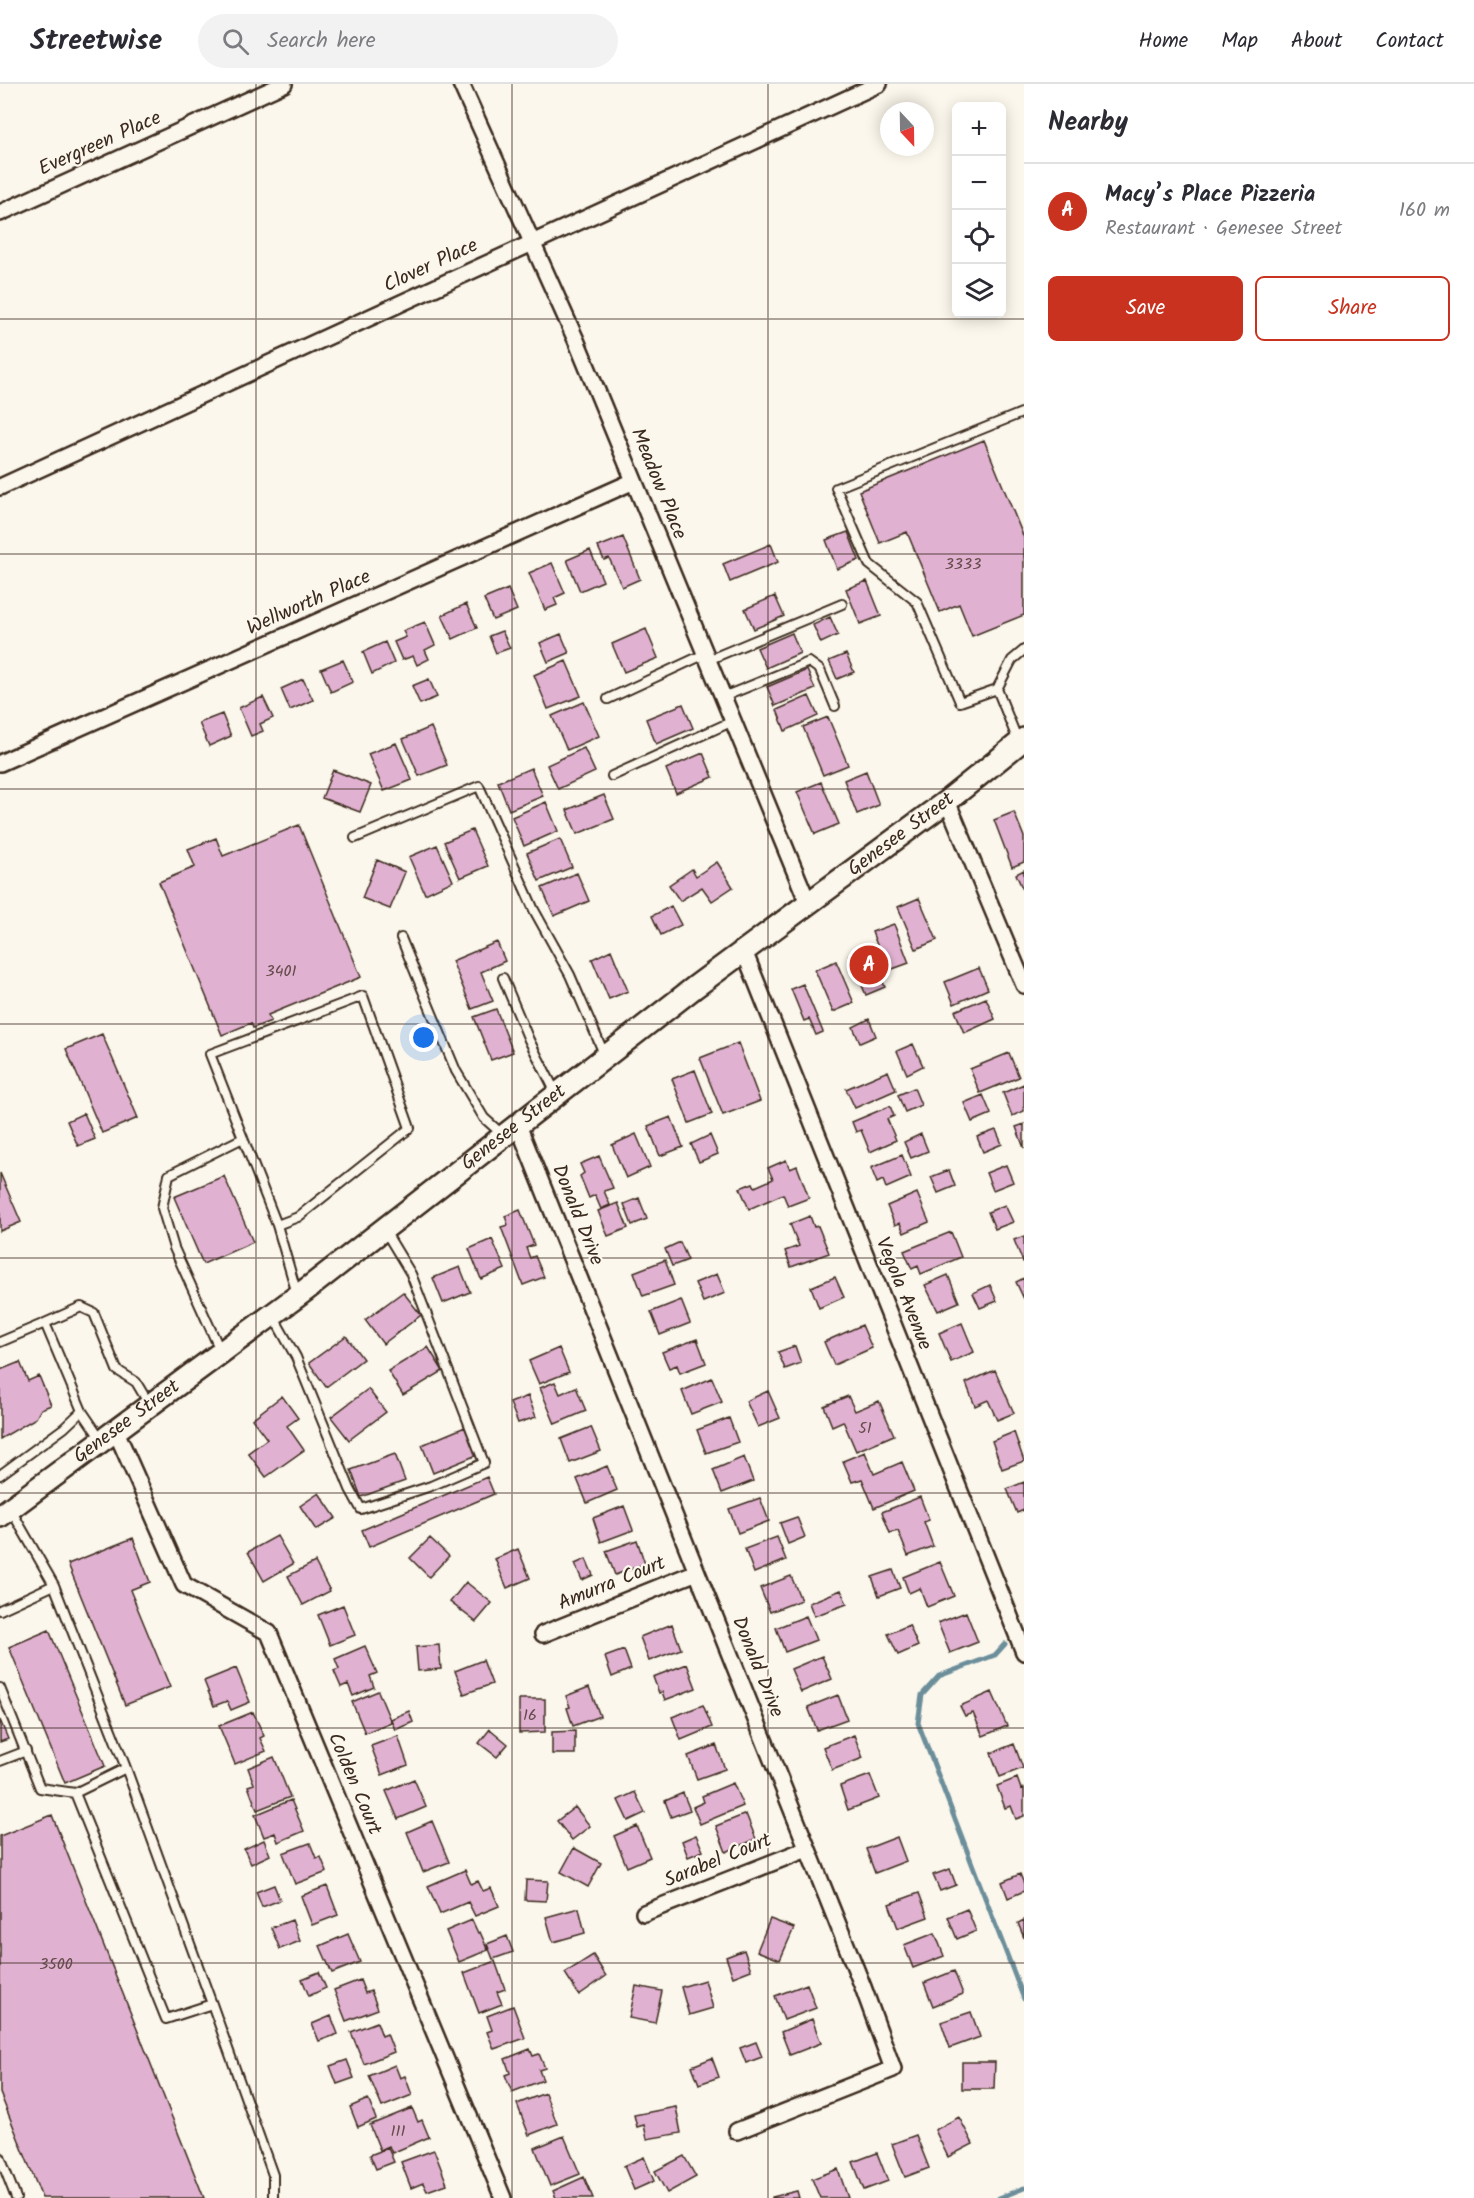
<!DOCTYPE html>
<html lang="en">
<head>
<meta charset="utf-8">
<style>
  :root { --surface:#fff; --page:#f2f2f3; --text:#2b2b33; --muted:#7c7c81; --line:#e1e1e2; --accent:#c8321e }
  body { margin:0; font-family:Kalam,sans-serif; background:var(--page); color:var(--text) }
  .controls { position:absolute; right:18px; top:18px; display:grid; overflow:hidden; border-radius:9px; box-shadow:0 3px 15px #0003 }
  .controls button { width:54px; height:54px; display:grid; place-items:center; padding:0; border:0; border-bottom:2px solid var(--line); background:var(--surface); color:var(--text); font:30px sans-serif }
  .compass { position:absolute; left:880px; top:18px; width:54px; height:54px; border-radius:50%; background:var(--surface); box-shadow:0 3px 15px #0003; rotate:158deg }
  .you { position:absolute; left:424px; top:954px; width:21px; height:21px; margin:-15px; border:4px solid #fff; border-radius:50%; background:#1a73e8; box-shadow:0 0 0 9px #1a73e833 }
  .badge { display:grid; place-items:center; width:39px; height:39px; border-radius:50%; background:var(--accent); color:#fff; font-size:20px; font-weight:700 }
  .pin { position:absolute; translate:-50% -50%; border:3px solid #fff; box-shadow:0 2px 6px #0006 }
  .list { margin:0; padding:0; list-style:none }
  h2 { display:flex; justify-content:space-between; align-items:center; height:78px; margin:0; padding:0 24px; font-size:26px }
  h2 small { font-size:20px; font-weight:400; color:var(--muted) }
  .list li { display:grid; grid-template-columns:39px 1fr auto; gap:18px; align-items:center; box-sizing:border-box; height:96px; padding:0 24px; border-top:2px solid var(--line) }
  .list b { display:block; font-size:22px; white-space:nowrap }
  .list p { margin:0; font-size:20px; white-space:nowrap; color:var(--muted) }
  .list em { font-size:20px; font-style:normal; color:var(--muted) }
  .actions { display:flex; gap:12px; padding:18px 24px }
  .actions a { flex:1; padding:14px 0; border:2px solid var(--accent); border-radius:9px; text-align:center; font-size:21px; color:var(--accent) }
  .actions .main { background:var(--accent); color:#fff }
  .icon { flex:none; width:33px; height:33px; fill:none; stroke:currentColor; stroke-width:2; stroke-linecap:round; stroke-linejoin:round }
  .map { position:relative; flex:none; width:1024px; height:2114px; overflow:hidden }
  header { display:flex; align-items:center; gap:36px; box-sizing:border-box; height:84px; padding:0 30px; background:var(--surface); border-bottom:2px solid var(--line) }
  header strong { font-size:28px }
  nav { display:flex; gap:33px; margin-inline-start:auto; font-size:21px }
  .search { width:420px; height:54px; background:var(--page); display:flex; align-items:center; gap:15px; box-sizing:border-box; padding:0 21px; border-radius:33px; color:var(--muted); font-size:22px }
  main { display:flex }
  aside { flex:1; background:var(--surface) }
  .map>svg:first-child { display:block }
</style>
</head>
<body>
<header>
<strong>Streetwise</strong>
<div class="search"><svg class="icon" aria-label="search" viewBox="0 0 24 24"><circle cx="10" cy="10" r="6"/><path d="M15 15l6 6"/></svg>Search here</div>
<nav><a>Home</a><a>Map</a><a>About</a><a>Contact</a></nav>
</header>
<main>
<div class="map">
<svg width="1024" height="2114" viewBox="0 0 1024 2114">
  <rect width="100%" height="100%" fill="#fbf7ec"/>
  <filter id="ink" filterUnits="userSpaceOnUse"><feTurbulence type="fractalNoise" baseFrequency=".0167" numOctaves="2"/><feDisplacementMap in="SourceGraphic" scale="12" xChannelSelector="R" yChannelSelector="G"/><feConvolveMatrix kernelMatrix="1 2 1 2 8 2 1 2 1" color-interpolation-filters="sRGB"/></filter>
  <g filter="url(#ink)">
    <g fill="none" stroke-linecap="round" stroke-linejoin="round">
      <!-- stream -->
      <path stroke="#6c8e9a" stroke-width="5" d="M1005 1560 995 1571 939 1592 922 1611 918 1639 1024 1915
        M999 2114 1024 2104"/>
    </g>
    <!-- building -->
    <path fill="#e1b1d1" stroke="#3b2a1e" stroke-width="1.5" d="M984 356 1024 454V531L972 552 959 520 940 528 907 448 880 459 859 407Z
      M848 448 859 476 837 485 826 456Z
      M623 453 640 495 622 503 609 474 604 476 598 463Z
      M771 460 778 478 730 498 723 480Z
      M590 466 603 497 580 507 567 476Z
      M552 479 565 509 554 514 557 521 545 526 529 489Z
      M867 497 881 532 860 540 846 505Z
      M508 505 517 526 493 536 484 515Z
      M775 512 784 532 754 545 745 525Z
      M466 520 477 544 453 555 442 531Z
      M830 533 838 551 821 559 813 541Z
      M425 538 435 561 425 566 429 575 417 581 413 572 402 576 394 558 406 553 403 547Z
      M646 545 658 574 624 588 612 560Z
      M502 547 510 564 496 569 489 552Z
      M792 549 800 569 766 584 757 564Z
      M561 550 569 569 548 578 540 559Z
      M385 558 394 579 372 590 363 568Z
      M846 570 854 588 837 595 829 577Z
      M343 576 353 598 331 608 321 585Z
      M566 577 581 612 548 625 534 591Z
      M807 586 815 605 775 622 767 603Z
      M303 595 313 616 290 626 281 605Z
      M429 595 437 613 420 620 412 602Z
      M809 612 818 632 785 647 777 626Z
      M263 613 273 634 260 640 263 647 251 652 239 624Z
      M584 618 599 652 567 666 552 632Z
      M683 620 693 644 656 660 646 635Z
      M222 630 231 652 209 662 199 639Z
      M828 633 848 681 823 691 803 643Z
      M431 643 447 681 419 692 403 655Z
      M396 659 412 696 384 707 368 670Z
      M584 664 595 688 558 705 547 681Z
      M703 669 713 693 676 709 666 685Z
      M531 684 543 712 509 726 498 698Z
      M333 686 371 701 360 728 322 714Z
      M866 687 879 721 857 730 844 696Z
      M821 698 839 740 815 750 797 708Z
      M604 711 614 735 577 750 567 726Z
      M546 718 558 747 524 762 512 733Z
      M1014 728 1024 753V778L1012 783 994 736Z
      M299 741 361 893 268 931 271 937 253 944 251 939 222 951 159 798 195 783 188 765 216 754 223 772Z
      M472 746 488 782 460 794 444 758Z
      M560 755 572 783 539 797 527 769Z
      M437 761 453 797 425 810 409 773Z
      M377 776 405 788 390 825 362 814Z
      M717 778 733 803 712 817 702 803 680 817 669 801 692 785 696 792Z
      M1024 786V806H1023L1016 790Z
      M577 789 589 817 554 832 542 804Z
      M919 814 937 856 916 865 898 823Z
      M671 822 681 841 661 851 652 832Z
      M894 840 909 879 887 887 872 848Z
      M497 858 505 877 481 888 493 917 472 925 452 877Z
      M869 863 885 903 866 911 849 871Z
      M611 866 628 907 609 915 592 875Z
      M836 877 854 919 833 928 815 886Z
      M979 884 988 905 954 920 945 898Z
      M803 900 823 948 816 951 809 935 804 937 791 905Z
      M986 914 995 935 964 949 955 927Z
      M496 925 513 968 491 976 474 933Z
      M869 935 876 952 860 959 853 943Z
      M102 950 138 1034 102 1049 66 965Z
      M738 959 760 1017 723 1031 700 974Z
      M913 960 923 982 907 990 897 967Z
      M1009 969 1019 993 980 1009 970 985Z
      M695 986 712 1030 689 1039 672 995Z
      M888 987 896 1006 855 1024 846 1005Z
      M1024 1000V1027L1012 1032 1003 1009Z
      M914 1004 921 1021 905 1028 898 1011Z
      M983 1011 991 1030 972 1038 964 1019Z
      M890 1022 894 1032 887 1035 896 1056 870 1068 861 1046 856 1048 852 1038Z
      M84 1029 95 1055 78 1062 67 1037Z
      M671 1033 683 1063 660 1072 648 1042Z
      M1024 1040V1064L1016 1043Z
      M996 1046 1002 1060 983 1068 977 1053Z
      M636 1050 650 1083 626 1094 612 1061Z
      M921 1050 928 1067 911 1074 904 1058Z
      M710 1051 718 1070 699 1078 691 1060Z
      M902 1071 911 1093 886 1104 883 1096 877 1099 871 1084Z
      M599 1072 613 1104 604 1107 610 1121 601 1125 595 1111 589 1114 580 1092 584 1089 580 1080Z
      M786 1076 790 1085 797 1082 809 1114 788 1122 783 1110 749 1125 740 1104 753 1099 755 1103 773 1095 768 1084Z
      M1006 1081 1013 1098 993 1106 986 1089Z
      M949 1086 955 1102 938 1109 931 1093Z
      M0 1089 21 1138 0 1147Z
      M224 1092 253 1158 203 1180 174 1113Z
      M917 1109 929 1138 904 1149 900 1139 895 1141 887 1122Z
      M639 1114 647 1135 632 1141 624 1120Z
      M618 1119 628 1144 608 1152 598 1127Z
      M1005 1121 1013 1138 995 1145 988 1128Z
      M520 1126 534 1161 526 1164 530 1174 535 1172 544 1193 523 1201 501 1143 508 1141 505 1132Z
      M810 1132 814 1143 818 1142 829 1169 791 1183 785 1167 799 1162 790 1140Z
      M951 1148 961 1173 921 1190 918 1182 912 1185 904 1167Z
      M1024 1152V1178H1023L1014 1156Z
      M492 1155 505 1185 481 1195 469 1165Z
      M680 1158 688 1176 672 1182 665 1165Z
      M665 1176 674 1201 643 1212 634 1188Z
      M460 1183 470 1208 443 1219 433 1194Z
      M717 1190 725 1209 703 1218 695 1199Z
      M948 1191 959 1218 938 1227 925 1201Z
      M835 1193 844 1213 819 1224 811 1203Z
      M1024 1194V1215L1016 1198Z
      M990 1201 997 1217 980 1224 973 1209Z
      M403 1208 421 1231 383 1260 365 1236Z
      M681 1216 690 1239 660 1251 651 1228Z
      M962 1239 974 1268 951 1278 939 1249Z
      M862 1241 872 1264 834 1281 824 1258Z
      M346 1252 363 1275 326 1303 309 1279Z
      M697 1255 706 1279 680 1289 677 1281 669 1284 662 1268Z
      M795 1262 801 1279 785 1285 778 1268Z
      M428 1263 443 1287 403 1311 388 1287Z
      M559 1264 569 1288 539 1300 529 1277Z
      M20 1278 28 1297 39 1292 51 1321 41 1325 36 1334 0 1355V1286Z
      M995 1286 1014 1329 997 1336 988 1316 975 1322 966 1299Z
      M712 1294 722 1318 691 1330 682 1307Z
      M555 1298 560 1310 576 1303 586 1327 555 1340 540 1304Z
      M368 1305 386 1328 349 1356 331 1333Z
      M768 1307 780 1334 758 1343 746 1317Z
      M282 1312 298 1334 287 1342 304 1366 266 1393 248 1369 267 1355 252 1335Z
      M528 1312 536 1333 518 1339 510 1319Z
      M848 1312 855 1327 879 1317 894 1351 856 1367 843 1337 832 1342 824 1322Z
      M729 1334 738 1358 706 1369 697 1346Z
      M465 1343 477 1371 433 1389 422 1361Z
      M591 1343 601 1367 570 1379 561 1355Z
      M1014 1348 1024 1377 1002 1385 992 1357Z
      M865 1368 874 1390 902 1378 914 1407 874 1424 862 1395 852 1398 843 1377Z
      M395 1370 405 1397 361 1413 351 1386Z
      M744 1373 753 1397 722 1409 713 1386Z
      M607 1382 617 1406 587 1419 577 1395Z
      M487 1393 494 1410 369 1463 362 1446Z
      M1024 1398V1426L1017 1429 1007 1405Z
      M319 1409 336 1434 316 1446 300 1422Z
      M920 1413 929 1436 924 1438 933 1462 908 1472 898 1447 890 1449 882 1428Z
      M760 1414 769 1437 738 1449 729 1425Z
      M624 1422 633 1446 601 1458 593 1434Z
      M797 1433 805 1453 788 1460 780 1439Z
      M277 1452 293 1480 264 1497 248 1468Z
      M777 1453 786 1476 754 1489 745 1465Z
      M133 1454 150 1498 130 1506 170 1603 125 1621 68 1480Z
      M430 1454 449 1472 429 1493 410 1474Z
      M637 1456 645 1480 615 1491 606 1467Z
      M518 1465 530 1494 507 1504 495 1475Z
      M586 1475 593 1491 582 1496 575 1480Z
      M315 1478 330 1507 303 1521 288 1492Z
      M940 1478 954 1512 927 1523 920 1504 909 1509 903 1493Z
      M893 1486 900 1504 879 1512 872 1493Z
      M791 1492 801 1516 770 1528 760 1504Z
      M466 1498 492 1519 476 1538 450 1518Z
      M841 1506 847 1520 814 1532 809 1519Z
      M343 1521 355 1551 330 1561 318 1531Z
      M966 1528 978 1558 950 1569 938 1539Z
      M806 1532 816 1556 785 1568 776 1544Z
      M672 1540 681 1565 649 1577 640 1553Z
      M909 1541 918 1562 898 1571 888 1550Z
      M49 1546 105 1682 65 1699 9 1563Z
      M439 1561 441 1585 418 1587 416 1563Z
      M365 1562 377 1589 370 1592 374 1603 353 1612 348 1600 341 1603 334 1587 339 1585 335 1575Z
      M624 1566 631 1585 612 1593 605 1573Z
      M822 1572 832 1595 801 1608 791 1585Z
      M483 1576 492 1600 464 1610 455 1587Z
      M687 1580 696 1604 665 1616 662 1608 659 1609 653 1593Z
      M236 1584 250 1618 231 1626 227 1617 214 1622 204 1597Z
      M589 1603 600 1632 573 1642 567 1624 570 1623 566 1612Z
      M378 1607 391 1638 365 1649 352 1618Z
      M992 1608 1007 1642 983 1652 973 1629 965 1632 960 1622Z
      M838 1611 847 1635 817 1646 808 1623Z
      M519 1615H545V1648L519 1649Z
      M703 1621 712 1643 681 1656 672 1633Z
      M409 1627 413 1638 395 1646 391 1635Z
      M253 1628 264 1652 260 1654 266 1667 235 1680 219 1642Z
      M0 1636 8 1655 0 1658Z
      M490 1645 508 1660 497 1673 479 1659Z
      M575 1647V1670H552V1648Z
      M854 1651 863 1674 832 1686 823 1663Z
      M398 1652 408 1681 382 1691 371 1662Z
      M1014 1660 1023 1684 1000 1693 991 1669Z
      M716 1661 725 1685 697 1695 688 1672Z
      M274 1673 290 1713 257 1726 248 1702 254 1700 248 1684Z
      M870 1691 879 1714 848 1726 840 1702Z
      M1017 1694 1021 1705 1024 1704V1732L1016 1735 1011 1722 1005 1724 997 1702Z
      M414 1695 426 1723 398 1735 386 1707Z
      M733 1699 743 1722 700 1740 693 1723 704 1718 702 1712Z
      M635 1708 645 1729 628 1737 618 1716Z
      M683 1709 690 1726 671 1733 665 1717Z
      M291 1716 304 1747 278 1758 275 1749 264 1753 255 1731Z
      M575 1723 590 1742 572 1756 557 1737Z
      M746 1730 756 1755 726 1768 716 1742Z
      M52 1731 204 2114H42L0 2009V1752Z
      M432 1737 449 1778 423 1788 407 1748Z
      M637 1742 650 1773 627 1783 614 1752Z
      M696 1751 703 1767 688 1773 682 1757Z
      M897 1753 906 1777 875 1789 866 1765Z
      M264 1756 270 1771 251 1780 244 1765Z
      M310 1759 316 1774 321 1773 327 1788 295 1800 283 1769Z
      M574 1764 601 1779 588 1803 561 1788Z
      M950 1785 956 1801 940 1807 933 1791Z
      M465 1786 471 1800 478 1797 483 1807 491 1804 499 1822 475 1832 468 1818 440 1830 428 1802Z
      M1020 1790 1024 1800V1807L1008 1814 1002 1798Z
      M526 1796 548 1797 546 1817 525 1816Z
      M274 1801 280 1816 262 1823 256 1808Z
      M327 1802 338 1831 312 1841 301 1812Z
      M919 1809 928 1833 898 1844 889 1820Z
      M579 1824 585 1849 553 1858 546 1833Z
      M967 1825 976 1847 957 1855 948 1833Z
      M770 1835 794 1844 780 1876 757 1867Z
      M292 1836 300 1857 280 1865 271 1844Z
      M472 1836 478 1849 480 1848 488 1866 459 1878 446 1847Z
      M1024 1836V1854L1018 1839Z
      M935 1849 944 1872 913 1884 904 1861Z
      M348 1850 360 1878 332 1889 320 1862Z
      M507 1852 513 1868 493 1875 487 1860Z
      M744 1866 751 1886 733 1893 726 1873Z
      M593 1871 606 1892 579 1911 565 1889Z
      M495 1877 505 1905 497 1908 502 1920 479 1929 464 1889Z
      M954 1887 963 1910 933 1922 924 1899Z
      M319 1888 326 1904 309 1912 302 1895Z
      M360 1896 365 1909 371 1907 378 1925 346 1937 334 1906Z
      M705 1896 713 1924 689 1931 681 1903Z
      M807 1900 816 1924 784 1936 775 1912Z
      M636 1902 662 1907 655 1939 629 1934Z
      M513 1922 525 1954 494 1965 487 1948 492 1946 487 1932Z
      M971 1928 980 1953 950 1964 941 1938Z
      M331 1932 338 1950 319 1957 312 1940Z
      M812 1935 821 1959 790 1971 781 1948Z
      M377 1938 382 1952 387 1950 394 1968 364 1980 351 1948Z
      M756 1958 762 1973 746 1979 740 1964Z
      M530 1965 533 1972 539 1970 545 1984 539 1986 543 1996 512 2008 505 1991 510 1989 505 1975Z
      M712 1974 719 1993 699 2000 692 1982Z
      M347 1976 354 1994 337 2000 330 1982Z
      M962 1978H995L994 2005H962Z
      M395 1981 400 1994 405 1992 412 2011 382 2023 369 1992Z
      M545 2009 557 2040 529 2051 517 2020Z
      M368 2015 376 2035 358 2043 350 2023Z
      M676 2023 681 2049 647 2055 644 2041 637 2043 634 2031Z
      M412 2024 418 2038 422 2036 429 2053 392 2069 389 2062 380 2066 370 2041Z
      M959 2033 973 2060 948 2073 935 2046Z
      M916 2051 929 2084 905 2093 892 2060Z
      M564 2052 580 2090 550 2102 535 2064Z
      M388 2064 394 2078 376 2085 370 2071Z
      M434 2066 447 2100 427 2107 423 2099 411 2104 401 2078Z
      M877 2069 888 2097 864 2106 853 2078Z
      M684 2072 696 2093 667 2109 655 2087Z
      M644 2073 654 2097 634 2106 624 2082Z
      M838 2085 848 2114H820L812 2095Z
      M584 2093 593 2114H556L553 2107Z
      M797 2107 799 2114H772V2113Z"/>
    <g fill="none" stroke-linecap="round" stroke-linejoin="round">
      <!-- service casing -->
      <g stroke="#3b2a1e" stroke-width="12">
        <path id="service" d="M708 576 842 520
          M997 605 960 618 917 518 869 480 836 404 1024 328
          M723 613 809 578 820 586 835 622
          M608 615 705 570
          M1018 657 997 605 1012 576 1024 566
          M612 692 733 637
          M355 754 479 702 534 826 570 891 605 972
          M401 854 456 987 484 1034 503 1051
          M503 894 529 956 556 1009
          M277 1141 298 1133 410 1044 363 912 210 970 277 1141 297 1210
          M273 1232 296 1273 350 1405 361 1425 431 1402 484 1379 411 1190 385 1147
          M0 1258 45 1239
          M220 1266 174 1164 162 1124 169 1091 243 1054
          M101 1355 82 1327 45 1239 81 1223 94 1229 117 1286 136 1298 149 1320
          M0 1391 64 1344 82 1327
          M54 1501 126 1684 75 1709 166 1935 212 1920 126 1684
          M0 1526 54 1501 11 1426
          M0 1604 40 1704 75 1709
          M0 1677 26 1667
          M212 1920 273 2091V2114
          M0 2073 16 2114"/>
      </g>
      <!-- minor casing -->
      <g stroke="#3b2a1e" stroke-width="20">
        <path id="minor" d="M461 0 576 256 808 819
          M0 129 284 0
          M0 403 879 0
          M0 679 634 397
          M947 717 1024 901
          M744 867 1024 1568
          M518 1041 863 1903 893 1985 737 2047
          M115 1345 184 1501 269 1549 503 2114
          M543 1550 697 1488
          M644 1829 807 1765"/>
      </g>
      <!-- secondary casing -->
      <g stroke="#3b2a1e" stroke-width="26">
        <g id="secondary">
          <path id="s1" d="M0 1432 307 1205 695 903 947 717 1024 655"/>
        </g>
      </g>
      <!-- service -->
      <use href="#service" stroke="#fbf7ec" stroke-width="8"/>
      <!-- minor -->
      <use href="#minor" stroke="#fbf7ec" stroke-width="15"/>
      <!-- secondary -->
      <use href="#secondary" stroke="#fbf7ec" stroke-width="21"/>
    </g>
  </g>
  <!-- grid -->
  <path fill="none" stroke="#3b2a1e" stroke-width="1.5" stroke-opacity="0.55" d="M256 0V2114M512 0V2114M768 0V2114M0 235H1024M0 470H1024M0 705H1024M0 940H1024M0 1174H1024M0 1409H1024M0 1644H1024M0 1879H1024"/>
  <g text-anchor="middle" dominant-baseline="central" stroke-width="4.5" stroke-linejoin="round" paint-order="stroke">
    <!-- number labels -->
    <g font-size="16" fill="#644c4b">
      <text x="963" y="480">3333</text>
      <text x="281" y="887">3401</text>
      <text x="865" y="1344">51</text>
      <text x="530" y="1631">16</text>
      <text x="56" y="1880">3500</text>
      <text x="398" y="2047">111</text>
    </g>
    <!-- street labels -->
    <g font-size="20" fill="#3b2a1e" stroke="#fbf7ec">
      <text transform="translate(100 60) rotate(-24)">Evergreen Place</text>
      <text transform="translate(431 182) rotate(-25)">Clover Place</text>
      <text transform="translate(658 400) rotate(68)">Meadow Place</text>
      <text transform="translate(309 519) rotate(-24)">Wellworth Place</text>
      <text stroke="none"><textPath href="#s1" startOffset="1130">Genesee Street</textPath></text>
      <text stroke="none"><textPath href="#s1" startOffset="644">Genesee Street</textPath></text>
      <text transform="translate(577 1131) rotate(68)">Donald Drive</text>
      <text transform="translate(903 1210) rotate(68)">Vegola Avenue</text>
      <text stroke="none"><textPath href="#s1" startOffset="158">Genesee Street</textPath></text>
      <text transform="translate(612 1500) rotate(-22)">Amurra Court</text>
      <text transform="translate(757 1583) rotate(68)">Donald Drive</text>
      <text transform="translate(354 1700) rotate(67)">Colden Court</text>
      <text transform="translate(718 1777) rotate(-22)">Sarabel Court</text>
    </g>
  </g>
</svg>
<div class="controls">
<button>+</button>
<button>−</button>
<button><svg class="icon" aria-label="locate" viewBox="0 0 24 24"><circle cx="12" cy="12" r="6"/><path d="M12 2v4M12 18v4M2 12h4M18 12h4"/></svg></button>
<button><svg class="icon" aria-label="layers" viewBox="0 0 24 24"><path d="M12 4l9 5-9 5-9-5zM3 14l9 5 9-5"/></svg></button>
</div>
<svg class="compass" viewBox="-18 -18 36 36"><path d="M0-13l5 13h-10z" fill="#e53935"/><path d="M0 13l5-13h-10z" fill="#7c7c81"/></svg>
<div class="you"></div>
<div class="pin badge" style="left:869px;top:881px">A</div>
</div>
<aside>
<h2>Nearby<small></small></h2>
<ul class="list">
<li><span class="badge">A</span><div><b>Macy’s Place Pizzeria</b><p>Restaurant · Genesee Street</p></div><em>160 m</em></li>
</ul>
<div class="actions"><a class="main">Save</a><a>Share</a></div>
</aside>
</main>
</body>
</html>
